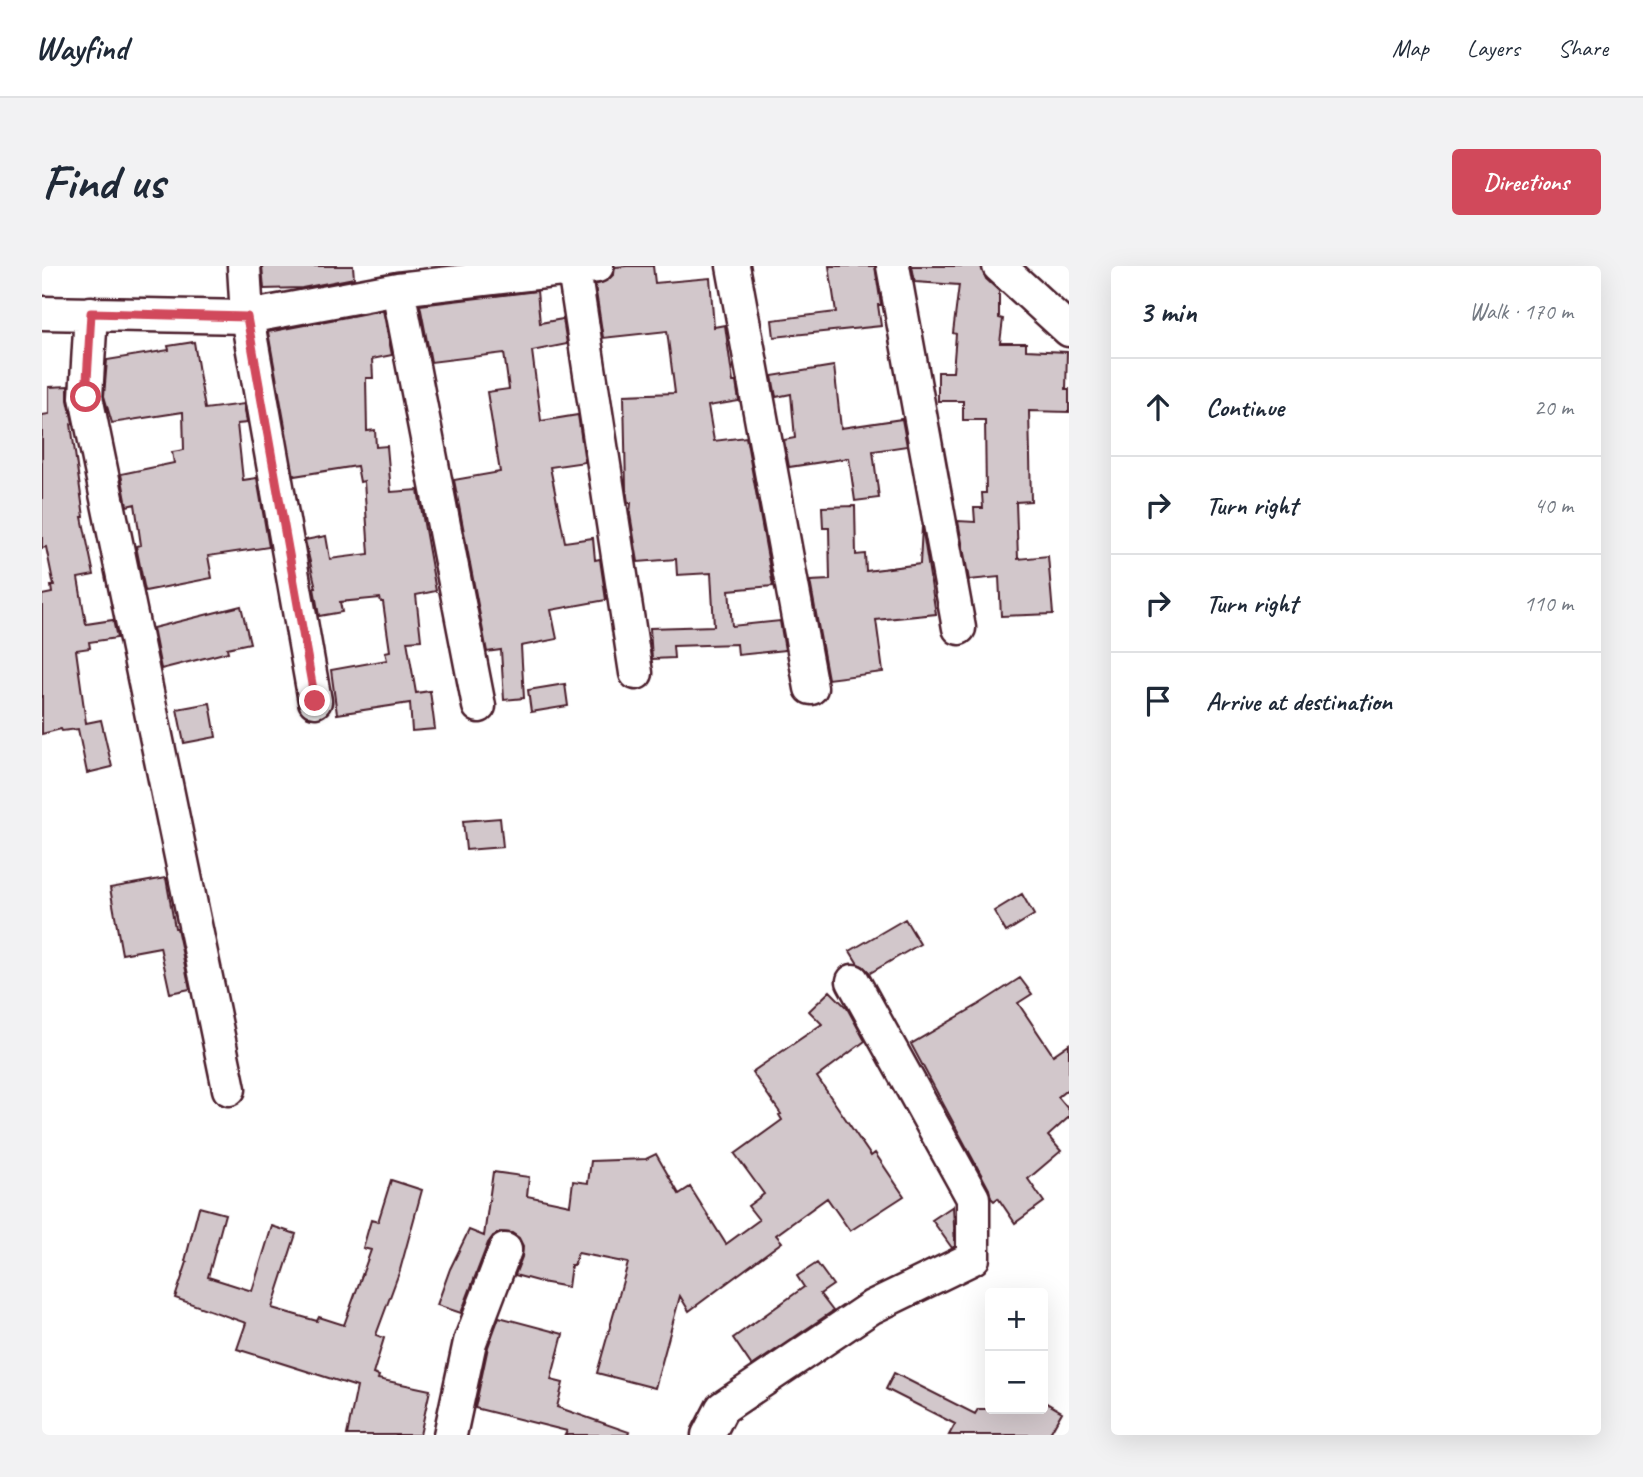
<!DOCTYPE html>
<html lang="en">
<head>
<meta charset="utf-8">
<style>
  :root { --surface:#fff; --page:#f2f2f3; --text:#1f2937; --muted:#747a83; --line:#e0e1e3; --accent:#d1495b }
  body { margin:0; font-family:Caveat,sans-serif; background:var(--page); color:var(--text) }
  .controls { position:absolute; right:21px; bottom:21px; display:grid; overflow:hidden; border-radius:7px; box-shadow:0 7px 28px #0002 }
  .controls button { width:63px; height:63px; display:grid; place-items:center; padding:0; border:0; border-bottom:2px solid var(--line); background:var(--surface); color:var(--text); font:35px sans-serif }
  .stop { position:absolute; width:21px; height:21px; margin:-16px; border:5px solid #d1495b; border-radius:50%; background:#fff }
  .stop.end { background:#d1495b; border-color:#fff; box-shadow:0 2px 7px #0008 }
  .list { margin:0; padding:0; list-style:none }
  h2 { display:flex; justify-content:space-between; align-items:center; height:91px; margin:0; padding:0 28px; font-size:30px }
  h2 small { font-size:23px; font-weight:400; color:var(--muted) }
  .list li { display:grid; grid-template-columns:46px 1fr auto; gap:21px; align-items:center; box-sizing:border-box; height:98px; padding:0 28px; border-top:2px solid var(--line) }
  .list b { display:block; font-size:26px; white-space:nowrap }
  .list em { font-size:23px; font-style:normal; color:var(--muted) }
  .icon { flex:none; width:38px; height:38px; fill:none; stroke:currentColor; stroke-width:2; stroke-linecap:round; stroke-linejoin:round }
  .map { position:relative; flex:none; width:1027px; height:1169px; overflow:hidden; border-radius:7px }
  header { display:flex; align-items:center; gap:42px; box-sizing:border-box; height:98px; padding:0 35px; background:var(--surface); border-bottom:2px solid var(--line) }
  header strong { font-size:33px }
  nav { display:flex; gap:38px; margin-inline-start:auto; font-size:24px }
  .intro { display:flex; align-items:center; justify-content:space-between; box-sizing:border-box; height:168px; padding:0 42px }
  h1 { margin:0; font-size:49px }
  .button { padding:18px 32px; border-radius:7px; background:var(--accent); color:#fff; font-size:24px; font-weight:700 }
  main { display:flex; gap:42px; padding:0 42px }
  aside { flex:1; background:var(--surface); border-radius:7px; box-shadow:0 7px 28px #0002 }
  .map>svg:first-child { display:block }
</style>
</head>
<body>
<header>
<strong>Wayfind</strong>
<nav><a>Map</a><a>Layers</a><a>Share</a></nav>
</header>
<div class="intro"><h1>Find us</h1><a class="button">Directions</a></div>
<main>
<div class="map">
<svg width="1027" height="1169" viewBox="0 0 1027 1169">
  <rect width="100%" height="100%" fill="#fff"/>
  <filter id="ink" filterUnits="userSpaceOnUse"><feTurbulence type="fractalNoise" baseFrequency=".0143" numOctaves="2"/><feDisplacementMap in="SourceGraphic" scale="14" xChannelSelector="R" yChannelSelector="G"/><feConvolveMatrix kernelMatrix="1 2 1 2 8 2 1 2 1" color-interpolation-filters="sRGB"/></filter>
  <g filter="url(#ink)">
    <!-- building -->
    <path fill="#d2c7cb" stroke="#4a1f2b" stroke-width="2" d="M220 0H311L312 12 260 22 222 23Z
      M585 0H611L613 17 668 12 672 61 683 59 691 116H694L697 135 666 140 672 175 704 171 731 320 687 324 690 360 738 355 743 384 696 389 695 378 631 380 632 392 610 393 608 362 672 360 669 307 635 309 634 293 596 296 588 248 589 237H586L584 223 582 129 633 127 625 65 561 72 553 19 566 14 572 8 573 1Z
      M787 0H833L839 39H836L839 60 732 71 730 54 794 46Z
      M870 0H939L944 13 957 25V52L961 53 958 77H984V84L1025 86 1024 123H1027V146L987 145 989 235 974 236 976 293 1006 290 1011 348 959 350 957 311 927 314 916 255 933 256 932 242H941L940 227H944L943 154H921V135H896V106H911L914 68 911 67 917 19 873 16Z
      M495 25 498 57 521 53 525 78 490 85 499 155 536 149 543 196 508 201 523 276 551 272 553 294 558 293 564 334 509 344 515 373 479 380 482 432 462 434 459 384 445 386 412 214 458 206 445 126 467 123 462 87 389 96 378 39Z
      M341 44 350 89 330 93 331 112H324L325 165 333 164 334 181 345 180 349 226 376 224 394 325 374 329 379 374 365 375 374 427 388 425 393 463 370 465 368 437 295 448 289 404 345 394 343 386 348 385 341 336H339L338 332 298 336 300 346 277 350 272 322H274L263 274 284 270 288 293 327 288 322 215 318 216 315 200 252 210 226 66Z
      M152 76 163 143 202 138 205 157 195 158 201 214 215 212 227 281 166 290 170 312 103 325 94 280 99 279 93 238 85 240 79 208 132 197 130 186 142 184 141 146 70 157 62 130 65 94 127 84 126 80Z
      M792 100 799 162 860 153 865 180 831 185 837 232 813 235 807 192 747 201 742 174 753 172 749 128 734 131 730 110Z
      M26 120V134L31 157 29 158 42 251H40L52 309 36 312 44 358 71 354 75 372 47 376 48 382 34 384 44 457 59 454 70 501 45 507 36 463 20 465 19 463 0 468V329L10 327 9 320H12L4 281 0 282V149L7 148V121Z
      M813 240 814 289 823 288 824 305 878 298 880 260 894 348 834 354 841 406 786 413 768 315 788 314 787 262H781L780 241Z
      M199 340 208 377 185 382 186 386 119 403 111 362Z
      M523 418 526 440 489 446 486 424Z
      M168 437 174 471 142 477 135 443Z
      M458 552 461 581 424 584 421 555Z
      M124 612 133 662H135L148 723 128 727 118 681 80 688 68 622Z
      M980 628 992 649 964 666 952 645Z
      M863 653 878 678 828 707 821 700 816 698 808 685Z
      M978 712 990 728 976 737 1011 789 1027 778V822L1016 831 1027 844V851L1006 870 1019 885 986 913 1002 936 973 957 956 932 952 935 949 932 947 923 869 778 936 739Z
      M788 725 805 742 823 775 775 811 829 890 833 887 862 930 808 965 785 932 734 969 740 976 647 1045 638 1030 613 1122 555 1107 586 997 536 987 532 999H529L526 1021 499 1016 473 1009 480 991 481 980 477 972 470 967 459 966 451 970 446 977 419 1047 395 1039 408 1003 427 964 442 970 451 906 487 911 485 930 528 939 531 915 546 917 549 895 604 893 614 888 637 928 648 921 684 978 717 954 706 940 722 928 693 888 740 854 737 849 739 848 710 806 780 758 767 745Z
      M349 914 380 924 358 1004 334 1069 342 1072 331 1108 337 1110 336 1113 388 1124 378 1169H305L315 1121 195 1083 204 1057 133 1032 145 996 143 995 157 941 183 948 166 1011 210 1025 230 960 254 968 230 1042 275 1055 277 1051 302 1059 329 984 321 982 329 954 336 956Z
      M911 940 913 980 910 982 890 954Z
      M775 997 791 1019 778 1028 791 1045 710 1100 691 1072 762 1021 755 1010Z
      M457 1051 521 1068 509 1114 521 1117 515 1141 587 1166 586 1169H523L525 1165 433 1142 446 1081Z
      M852 1107 933 1148 936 1143H1001V1135L1020 1146 1007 1169H907L913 1158 844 1123Z"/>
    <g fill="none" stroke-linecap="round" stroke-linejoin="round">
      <!-- minor casing -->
      <g stroke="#4a1f2b" stroke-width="37">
        <path id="minor" d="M202 0 205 51 273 435
          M691 0 769 422
          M851 0 917 362
          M957 0 1027 64
          M532 4 594 407
          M356 23 437 440
          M0 47 205 51 356 23 555 0
          M49 47 44 131 187 823
          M408 1169 428 1076 463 984
          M666 1169 680 1142 830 1041 931 992V932L811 715"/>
      </g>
      <!-- minor -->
      <use href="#minor" stroke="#fff" stroke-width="32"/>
    </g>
  </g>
  <g fill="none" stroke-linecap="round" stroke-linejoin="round" filter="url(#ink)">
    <!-- route -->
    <path stroke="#d1495b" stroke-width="9" d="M44 131 49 47 205 51 273 435"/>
  </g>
</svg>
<div class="controls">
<button>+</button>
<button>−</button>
</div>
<div class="stop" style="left:44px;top:131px"></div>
<div class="stop end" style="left:273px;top:435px"></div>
</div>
<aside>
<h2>3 min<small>Walk · 170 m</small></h2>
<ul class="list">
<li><svg class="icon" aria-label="ahead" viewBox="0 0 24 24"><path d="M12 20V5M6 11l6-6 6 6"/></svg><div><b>Continue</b></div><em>20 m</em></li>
<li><svg class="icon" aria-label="right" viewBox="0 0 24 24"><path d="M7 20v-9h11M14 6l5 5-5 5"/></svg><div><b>Turn right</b></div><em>40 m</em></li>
<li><svg class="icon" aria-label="right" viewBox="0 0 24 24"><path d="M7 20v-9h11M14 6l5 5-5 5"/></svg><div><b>Turn right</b></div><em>110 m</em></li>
<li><svg class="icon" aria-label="arrive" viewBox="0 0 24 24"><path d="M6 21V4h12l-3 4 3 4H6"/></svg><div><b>Arrive at destination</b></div></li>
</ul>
</aside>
</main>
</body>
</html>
